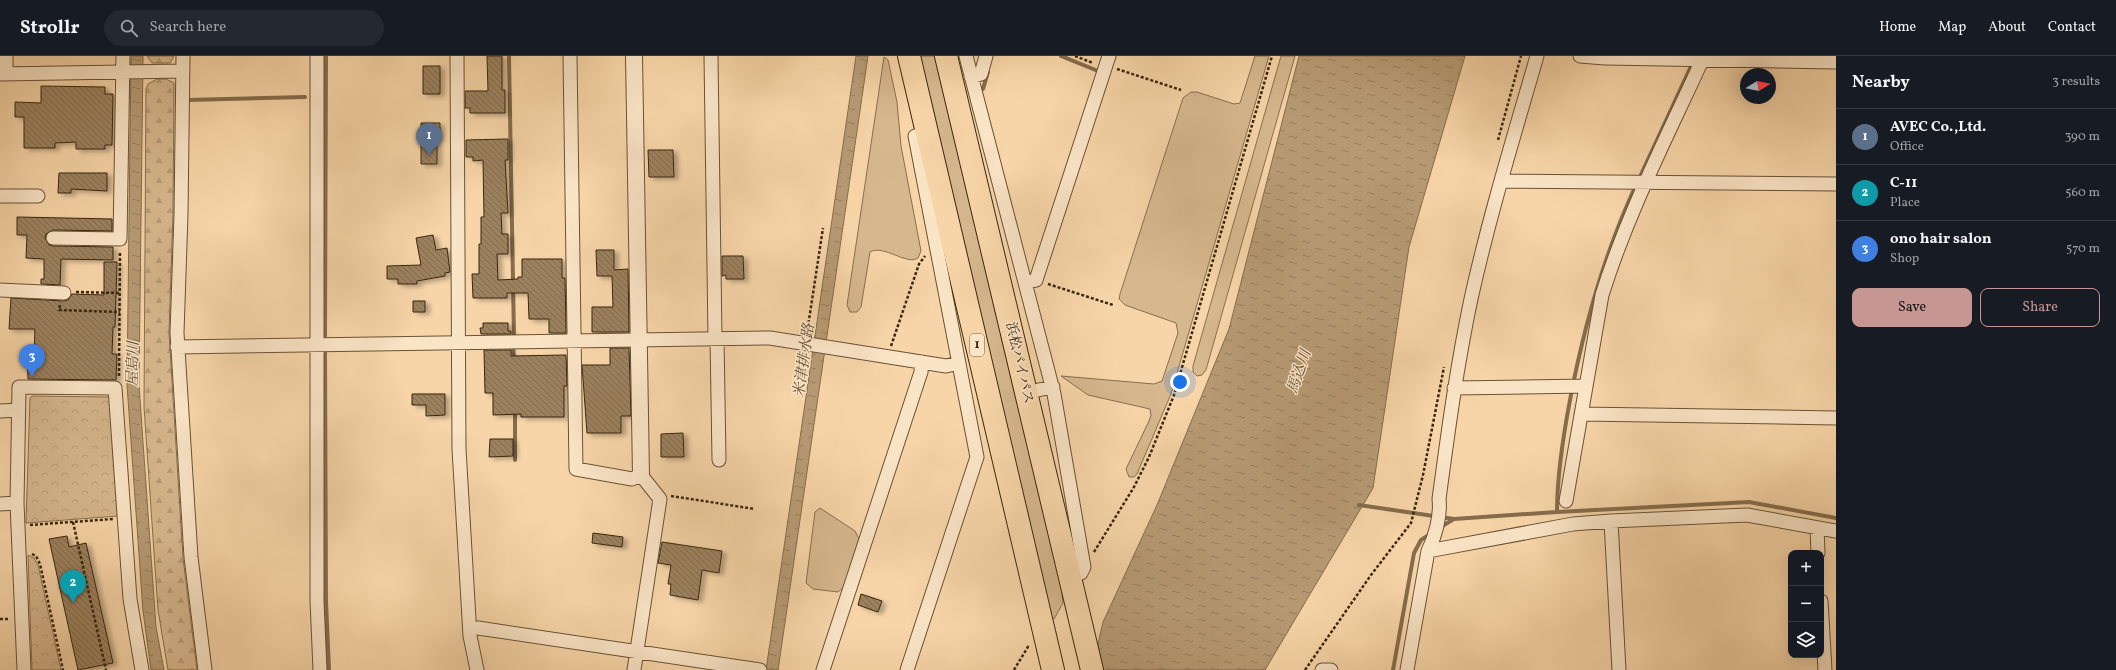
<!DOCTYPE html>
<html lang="en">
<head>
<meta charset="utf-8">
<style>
  :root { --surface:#171b24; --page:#242831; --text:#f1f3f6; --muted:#9ea1a6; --line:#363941; --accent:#c59692 }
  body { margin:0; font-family:Vollkorn,"Noto Serif JP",serif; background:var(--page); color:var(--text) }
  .controls { position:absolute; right:12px; bottom:12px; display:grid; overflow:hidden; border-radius:8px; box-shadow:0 4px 16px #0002 }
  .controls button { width:36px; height:36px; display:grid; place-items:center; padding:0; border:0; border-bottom:1px solid var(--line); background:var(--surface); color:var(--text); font:20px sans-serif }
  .compass { position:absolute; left:1740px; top:12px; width:36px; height:36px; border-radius:50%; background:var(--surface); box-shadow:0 4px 16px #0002; rotate:80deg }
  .you { position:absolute; left:1180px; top:326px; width:14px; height:14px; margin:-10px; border:3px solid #fff; border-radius:50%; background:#1a73e8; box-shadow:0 0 0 6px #1a73e833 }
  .badge { display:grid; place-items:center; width:26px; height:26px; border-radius:50%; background:var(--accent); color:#fff; font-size:13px; font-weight:700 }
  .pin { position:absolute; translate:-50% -33px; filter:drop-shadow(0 1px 2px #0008) }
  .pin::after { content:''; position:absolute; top:21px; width:14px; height:12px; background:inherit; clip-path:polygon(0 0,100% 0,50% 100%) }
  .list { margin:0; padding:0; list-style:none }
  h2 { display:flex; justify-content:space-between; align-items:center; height:52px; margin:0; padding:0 16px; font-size:17px }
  h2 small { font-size:13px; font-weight:400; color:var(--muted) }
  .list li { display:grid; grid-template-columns:26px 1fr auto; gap:12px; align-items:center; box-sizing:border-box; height:56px; padding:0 16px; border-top:1px solid var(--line) }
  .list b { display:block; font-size:15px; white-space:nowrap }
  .list p { margin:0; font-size:13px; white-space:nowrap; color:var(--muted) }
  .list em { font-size:13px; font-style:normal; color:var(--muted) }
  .actions { display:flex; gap:8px; padding:12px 16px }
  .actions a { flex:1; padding:9px 0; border:1px solid var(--accent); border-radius:8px; text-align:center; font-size:14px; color:var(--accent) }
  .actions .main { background:var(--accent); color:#111 }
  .icon { flex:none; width:22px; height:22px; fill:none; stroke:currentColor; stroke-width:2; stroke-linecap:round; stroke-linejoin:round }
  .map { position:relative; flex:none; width:1836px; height:614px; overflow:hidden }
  header { display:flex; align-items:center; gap:24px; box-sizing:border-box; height:56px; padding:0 20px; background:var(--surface); border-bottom:1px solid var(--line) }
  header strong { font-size:19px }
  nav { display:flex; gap:22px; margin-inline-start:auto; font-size:14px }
  .search { width:280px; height:36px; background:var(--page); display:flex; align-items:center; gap:10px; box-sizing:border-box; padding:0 14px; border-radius:22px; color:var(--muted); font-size:15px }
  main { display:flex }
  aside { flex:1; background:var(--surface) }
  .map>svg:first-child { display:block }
</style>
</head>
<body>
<header>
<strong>Strollr</strong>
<div class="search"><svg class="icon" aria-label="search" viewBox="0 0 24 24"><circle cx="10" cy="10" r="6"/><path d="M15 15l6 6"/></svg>Search here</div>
<nav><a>Home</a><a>Map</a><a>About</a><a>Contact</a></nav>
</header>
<main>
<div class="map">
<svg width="1836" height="614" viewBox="0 0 1836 614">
  <defs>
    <pattern id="forest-firs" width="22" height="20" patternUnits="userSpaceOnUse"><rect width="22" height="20" fill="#d7b78e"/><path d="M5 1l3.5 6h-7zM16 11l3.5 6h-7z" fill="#b99d79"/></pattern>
    <pattern id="park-crowns" width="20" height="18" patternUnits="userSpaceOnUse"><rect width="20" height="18" fill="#d7b78e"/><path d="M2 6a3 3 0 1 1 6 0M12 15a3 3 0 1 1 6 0" fill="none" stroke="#b99d79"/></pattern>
    <pattern id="water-ripples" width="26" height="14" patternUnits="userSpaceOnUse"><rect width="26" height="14" fill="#b79a74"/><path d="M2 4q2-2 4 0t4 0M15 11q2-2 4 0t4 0" fill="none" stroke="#967e5e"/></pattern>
    <pattern id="building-back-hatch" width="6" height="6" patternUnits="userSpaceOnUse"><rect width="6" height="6" fill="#9c815f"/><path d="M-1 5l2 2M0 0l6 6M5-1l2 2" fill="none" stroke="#806a4d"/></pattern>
    <filter id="shadow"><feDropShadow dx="4.5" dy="2.5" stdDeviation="2" flood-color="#0004"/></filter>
  </defs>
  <rect width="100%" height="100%" fill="#f7d5a8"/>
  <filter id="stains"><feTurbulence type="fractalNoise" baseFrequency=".005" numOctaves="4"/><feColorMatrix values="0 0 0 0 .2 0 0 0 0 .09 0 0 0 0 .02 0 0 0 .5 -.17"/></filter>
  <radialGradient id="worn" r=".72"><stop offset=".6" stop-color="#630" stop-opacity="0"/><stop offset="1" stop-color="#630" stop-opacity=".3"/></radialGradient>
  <!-- grass -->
  <path fill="#d7b78e" stroke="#886f4e" d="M919 0H935L1061 527 1063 547 1054 563 1050 559Z
    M1255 0H1269L1171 338 1137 418 1134 421H1129L1126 413 1149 365 1151 359 1150 353 1088 339 1061 320 1154 328 1162 325 1178 277 1176 267 1125 249 1119 243 1120 238 1183 42 1191 36H1197L1234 48 1240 47Z
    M1281 0H1295L1206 314 1202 319 1197 320 1193 316V310Z
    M884 1 888 4 897 46 901 90 921 195 918 202C907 210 884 188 870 196L861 251 857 256H850L847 249Z
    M820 452 855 475 859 483 845 530 838 536 813 533 806 527 815 456Z"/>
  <!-- forest -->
  <path fill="url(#forest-firs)" stroke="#886f4e" d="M147 0H174L170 7H152Z
    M157 23H166L174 27V31L173 158 169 277 183 502 197 614H168L158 554 144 351 146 33 148 28Z"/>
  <!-- park -->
  <path fill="url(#park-crowns)" stroke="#886f4e" d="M32 340 108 341 111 344 118 460 26 467 30 342Z
    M28 499 34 502 38 509 61 614H32Z"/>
  <!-- water -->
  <path fill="url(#water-ripples)" stroke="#856c4c" d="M131 0H143L139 329 156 571 164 614H151L143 555 127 329Z
    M856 0H868L778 614H766Z
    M1299 0H1465L1409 191 1373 432 1265 614H1092L1103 566 1157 449 1229 273Z"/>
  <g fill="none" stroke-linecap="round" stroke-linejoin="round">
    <!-- stream -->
    <path stroke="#856c4c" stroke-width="4" d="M509 0 514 282
      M1061 0 1098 15
      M983 33 988 16
      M187 44 305 41
      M1639 123 1693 6
      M325 280 326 0
      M513 288 514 304
      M325 296 326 545 329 614
      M515 354V404
      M1359 449 1454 463 1557 456 1749 446 1836 462
      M1557 456C1557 418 1563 381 1570 344 1584 270 1604 198 1636 129
      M1439 472 1454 463
      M1393 614 1414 497 1421 484 1432 477"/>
  </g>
  <!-- building -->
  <path fill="url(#building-back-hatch)" stroke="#3a270f" filter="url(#shadow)" d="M487 0H502V34H505V57H470V52H465V35H488Z
    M423 10H440V38H423Z
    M41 30 105 31V38H113L112 89H105V93H76V86L55 87V92H24V61H15V46L41 47Z
    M421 67H440V83H437V108H421Z
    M508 83V104H505L508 157H501L502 178H508V198H497L498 224 518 223V221H522V203H562V222H565L566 277H549V263H529L528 237H507V242H473L472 218H479V188H481V161H484L483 104 473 105V101H466V84Z
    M648 94H673L674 121H649Z
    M59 117H107V135L71 133V137H58Z
    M17 161 112 163V175L53 174 46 178 45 182 49 189 53 190 113 191V204L61 203 60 229 41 228V223H44V203L26 202 27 179H17Z
    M433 179 436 194 447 192 450 216 445 217V220L417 225V228H398V223H387V210L421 209 416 182Z
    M596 194H614V214L628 213 629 276H592V251H613L612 220H597Z
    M722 200H743L744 223H726V219L722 220Z
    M104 206H117L115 271H113L112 298H117L116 324 28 323 27 297H34L35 273H9L11 242 64 245 68 244 72 238 104 239Z
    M413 245H425V256H413Z
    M483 267H508V275H511V278H481L480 272H483Z
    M610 292H629L631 360H621V377H587L582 309H610Z
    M484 294H511V300L566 299 567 330H564V361H521V358L493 359V337H485Z
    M412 338H445V359L426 360V349H412Z
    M683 377 684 401H661V378Z
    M490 383H513V400L489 401Z
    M593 477 623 481 622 491 592 487Z
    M67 480 69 491 86 487 113 607 78 614 49 483Z
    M662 486 722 495 719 517 702 514 698 544 670 539 671 528H668L671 509 658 507Z
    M861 538 882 545 878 556 858 549Z"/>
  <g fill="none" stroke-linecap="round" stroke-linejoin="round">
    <!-- minor-tunnel -->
    <path stroke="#d1b289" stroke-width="13" stroke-dasharray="13 6" stroke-linecap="butt" d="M985 346 1032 335"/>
    <!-- minor casing -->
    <g stroke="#695235" stroke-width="15">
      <path id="minor" d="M6 0V18
        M183 0 181 158 177 277 191 501 205 614
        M317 0V545L320 614
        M457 0 459 393 470 580 477 614
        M570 0 576 413 632 423 641 419 660 443 634 614
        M711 0 715 282
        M966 0 1054 338 1084 511 1081 517 1069 519
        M1580 0 1605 2 1836 6
        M0 18 183 15
        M971 21 981 18 986 0
        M1501 125 1836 128
        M0 140H38
        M53 182 120 183 123 0
        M1025 226 1036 224 1109 0
        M0 234 64 237
        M717 282 719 404
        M177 291 770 282 946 310 959 307
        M1454 332 1586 330
        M1038 334 1053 331
        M0 355 18 354
        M1581 358 1836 362
        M1566 445 1602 239C1628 156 1668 79 1704 0
        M0 448 17 447
        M1611 465 1619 614
        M1817 472 1818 497
        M1428 495 1573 468 1611 465 1747 459 1836 475
        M1821 545 1825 614
        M470 573 478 572 760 614
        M24 614 17 447 19 331 115 332 130 543 142 614
        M823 614 921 316 922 306
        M907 614 977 401 915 80 927 77
        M1322 614H1331
        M1407 614 1428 495C1435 481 1441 460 1439 443 1448 376 1457 309 1471 243 1489 161 1514 80 1537 0"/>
    </g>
    <!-- tertiary casing -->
    <g stroke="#695235" stroke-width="18">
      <path id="tertiary" d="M634 0 641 419"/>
    </g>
    <!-- trunk casing -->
    <g stroke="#3a270f" stroke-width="24">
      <path id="trunk" d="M909 0 1053 614
        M946 0 1092 614"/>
    </g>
    <!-- path -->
    <path stroke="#3a270f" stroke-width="2.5" stroke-dasharray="3 2" stroke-linecap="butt" d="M1075 0 1093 7
      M1117 13 1181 34
      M1498 84 1521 0
      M1048 228 1113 249
      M76 236 120 237
      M60 249 59 254 120 256
      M807 277 823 172
      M891 290 919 208 925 200
      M119 320 120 195
      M671 440 755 453
      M73 466 106 614
      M30 469 113 463
      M1094 496 1134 431 1149 401 1174 339 1272 0
      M32 498 36 500 40 508 63 614
      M0 563H10
      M1014 614 1029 589
      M1305 614 1371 519 1411 467 1423 419 1444 311"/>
    <!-- minor -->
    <use href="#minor" stroke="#fae4c6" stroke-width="13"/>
    <!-- tertiary -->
    <use href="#tertiary" stroke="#fae4c6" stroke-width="16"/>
    <!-- trunk -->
    <use href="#trunk" stroke="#f7d5a8" stroke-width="22"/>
  </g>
  <g text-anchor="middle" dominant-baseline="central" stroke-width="3" stroke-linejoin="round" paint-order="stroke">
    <!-- shield labels -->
    <rect fill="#fae4c6" stroke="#746046" stroke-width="1" x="970" y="278" width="14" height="22" rx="3"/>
    <g font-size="13" font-weight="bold" fill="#3a270f">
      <text x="977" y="289">1</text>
    </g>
    <!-- street labels -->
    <g font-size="14" fill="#3a270f" stroke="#fae4c6">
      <text transform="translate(1019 307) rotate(77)">浜松バイパス</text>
    </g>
    <!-- water labels -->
    <g font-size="15" font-style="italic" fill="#604a2d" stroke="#fae4c6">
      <text transform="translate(805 305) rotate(-82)">米津排水路</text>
      <text transform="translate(134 308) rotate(-89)">屋島川</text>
      <text transform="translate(1300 316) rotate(-71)">馬込川</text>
    </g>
  </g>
  <rect width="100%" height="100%" filter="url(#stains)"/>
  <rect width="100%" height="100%" fill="url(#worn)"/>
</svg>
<div class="controls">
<button>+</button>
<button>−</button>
<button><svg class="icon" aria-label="layers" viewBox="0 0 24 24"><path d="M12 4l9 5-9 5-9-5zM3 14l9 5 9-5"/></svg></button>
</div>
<svg class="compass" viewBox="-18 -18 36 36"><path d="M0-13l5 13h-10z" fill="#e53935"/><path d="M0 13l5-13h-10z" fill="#9ea1a6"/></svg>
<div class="you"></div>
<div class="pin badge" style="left:429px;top:100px;background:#5c6f8a">1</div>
<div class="pin badge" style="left:73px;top:547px;background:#0f9aa8">2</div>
<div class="pin badge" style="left:32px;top:321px;background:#3f7fe0">3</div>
</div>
<aside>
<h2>Nearby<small>3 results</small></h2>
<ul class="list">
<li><span class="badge" style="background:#5c6f8a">1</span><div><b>AVEC Co.,Ltd.</b><p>Office</p></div><em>390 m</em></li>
<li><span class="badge" style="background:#0f9aa8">2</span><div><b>C-11</b><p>Place</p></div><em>560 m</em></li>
<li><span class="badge" style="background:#3f7fe0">3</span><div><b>ono hair salon</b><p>Shop</p></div><em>570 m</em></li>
</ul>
<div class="actions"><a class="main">Save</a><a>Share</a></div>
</aside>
</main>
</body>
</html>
